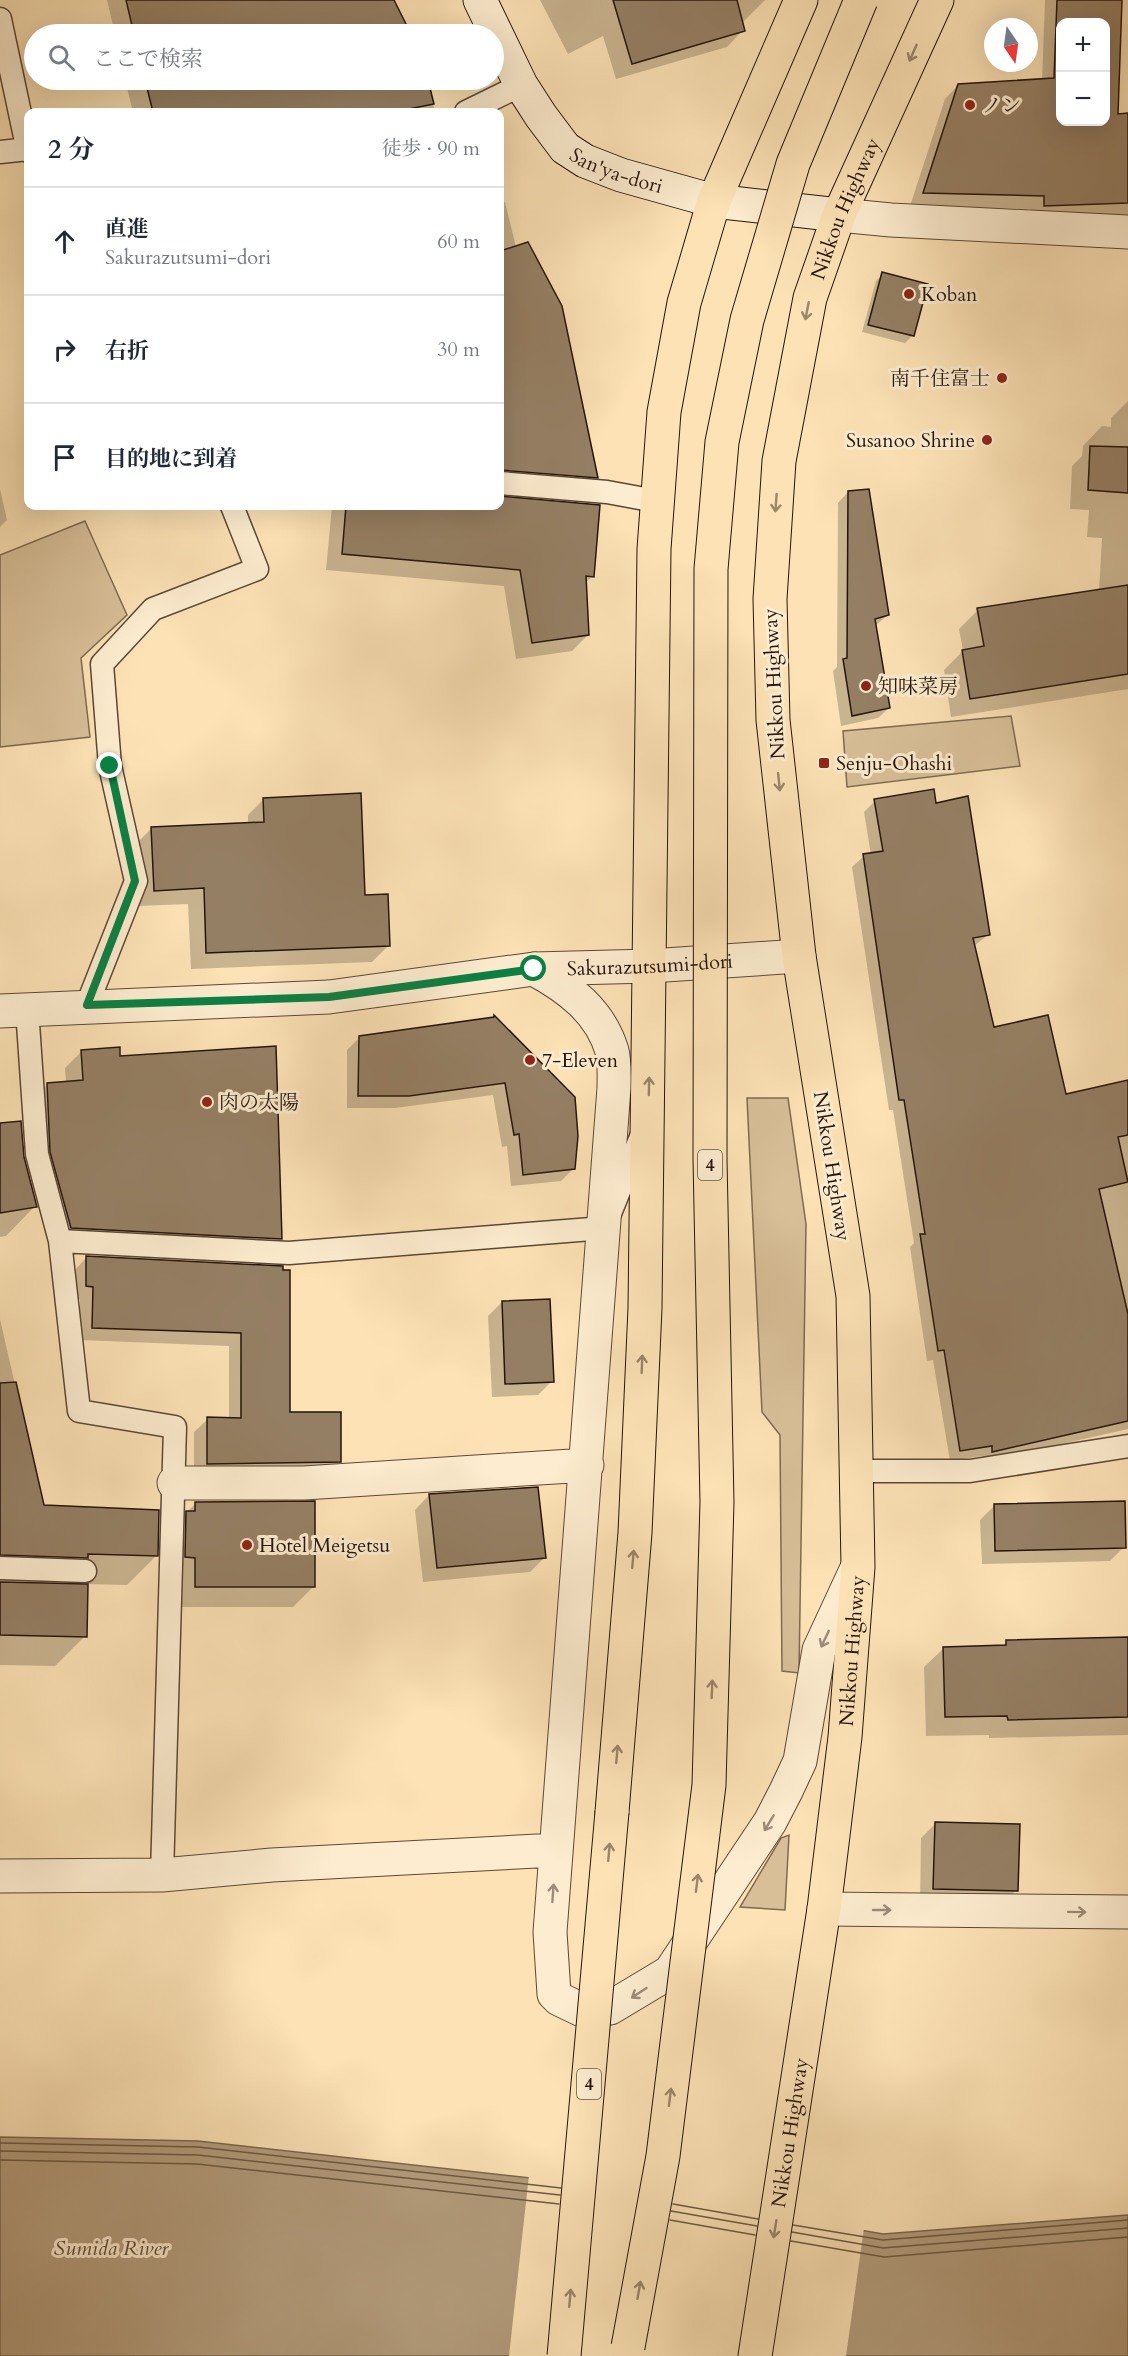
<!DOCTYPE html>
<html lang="ja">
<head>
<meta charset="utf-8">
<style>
  :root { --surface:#fff; --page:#f6f6f7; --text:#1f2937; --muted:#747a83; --line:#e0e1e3 }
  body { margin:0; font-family:Cardo,"Noto Serif JP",serif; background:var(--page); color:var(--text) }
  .controls { position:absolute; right:18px; top:18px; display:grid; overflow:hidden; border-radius:12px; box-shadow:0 6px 24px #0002 }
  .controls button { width:54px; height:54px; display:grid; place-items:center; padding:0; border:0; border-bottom:2px solid var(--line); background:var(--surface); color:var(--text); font:30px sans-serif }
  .compass { position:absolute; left:984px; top:18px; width:54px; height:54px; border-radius:50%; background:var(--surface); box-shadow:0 6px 24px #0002; rotate:167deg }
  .stop { position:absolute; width:18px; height:18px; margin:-14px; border:4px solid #0b8043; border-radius:50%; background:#fff }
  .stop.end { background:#0b8043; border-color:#fff; box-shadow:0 2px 6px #0008 }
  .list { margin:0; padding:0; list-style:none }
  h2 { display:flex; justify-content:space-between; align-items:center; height:78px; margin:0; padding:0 24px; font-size:26px }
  h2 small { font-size:20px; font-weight:400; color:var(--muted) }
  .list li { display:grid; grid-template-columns:39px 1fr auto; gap:18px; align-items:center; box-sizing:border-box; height:108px; padding:0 24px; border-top:2px solid var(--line) }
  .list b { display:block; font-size:22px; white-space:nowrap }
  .list p { margin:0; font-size:20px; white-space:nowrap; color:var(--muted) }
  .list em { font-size:20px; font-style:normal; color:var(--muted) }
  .icon { flex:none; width:33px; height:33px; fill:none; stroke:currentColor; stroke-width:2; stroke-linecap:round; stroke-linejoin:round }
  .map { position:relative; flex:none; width:1128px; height:2356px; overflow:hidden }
  .search { position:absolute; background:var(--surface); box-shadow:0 6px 24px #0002; left:24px; top:24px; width:480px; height:66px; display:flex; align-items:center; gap:15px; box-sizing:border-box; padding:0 21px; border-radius:33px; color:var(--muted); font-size:22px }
  .panel { position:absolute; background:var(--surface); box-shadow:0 6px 24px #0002; left:24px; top:108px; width:480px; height:402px; border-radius:12px }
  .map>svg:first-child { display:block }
</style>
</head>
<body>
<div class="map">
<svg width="1128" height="2356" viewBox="0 0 1128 2356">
  <rect width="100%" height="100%" fill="#fce2b5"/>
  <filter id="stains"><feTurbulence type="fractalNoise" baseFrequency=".00333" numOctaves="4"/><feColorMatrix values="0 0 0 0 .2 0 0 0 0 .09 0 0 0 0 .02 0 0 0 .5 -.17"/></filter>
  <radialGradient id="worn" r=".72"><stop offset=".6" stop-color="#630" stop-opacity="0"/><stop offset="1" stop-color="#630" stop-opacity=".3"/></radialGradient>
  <!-- green -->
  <path fill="#d8bf98" stroke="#7f6a52" stroke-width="1.5" d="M85 521 127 615 81 658 90 737 0 747V555Z
    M1011 716 1020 766 847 787 843 731Z
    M747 1098H788L806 1224 799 1673 782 1671 780 1435 762 1412Z
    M789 1835 785 1910 740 1907 781 1838Z"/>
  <!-- water -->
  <path fill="#b39c7c" stroke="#7b664f" stroke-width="1.5" d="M0 2137 198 2141 612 2187 883 2234 1128 2215V2356H0Z"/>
  <!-- pier -->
  <path fill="#fce2b5" d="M529 2175 612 2184 864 2228 846 2356H509Z"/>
  <!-- shadow -->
  <path fill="#0003" fill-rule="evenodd" d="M107 0H392L410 34H115Z
    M540 0H765L743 22V30L727 47 616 79 603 36 568 54Z
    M1045 0H1121L1117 115 1128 153V215L1031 219V209L910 206 945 99 958 85 1042 81ZM1060 22H1106V122H1060Z
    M125 80H427L435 112H133Z
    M505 202 516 247 597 477 581 493 500 486V203Z
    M883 274 926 285 912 336 905 343 862 332 876 281Z
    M1128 401V689L951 717 944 670 963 651 959 629 978 610 1099 591 1102 538 1087 537 1089 510 1070 509 1072 466 1082 456 1083 446 1102 426 1111 427V418Z
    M0 489 7 520 0 527Z
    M848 492 888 615 875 626 889 708 878 718 841 726 833 671 837 667 838 503Z
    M500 498 598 506 593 576 585 583 588 635 572 651 516 659 504 586 326 570 332 506H500Z
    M264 799 364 897 388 946 372 962 191 969 188 904 138 906 136 844 152 828 248 824V815Z
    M875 801 935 805 988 935 974 946 993 1029 1065 1096 1128 1081V1429L982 1462V1456L950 1461 933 1360 927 1361 910 1247 914 1243 893 1110H889L852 867 864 856 871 855 864 812Z
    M494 1017 573 1169 561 1181 511 1186 507 1146 502 1147 493 1095 395 1108H347V1050L359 1038 491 1019Z
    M82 1051 119 1058 280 1173 281 1239 264 1255 55 1244 31 1101 47 1085 66 1083 65 1068Z
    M0 1124 22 1157 35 1206 6 1236 0 1237Z
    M87 1257 281 1268 288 1413 339 1461 326 1475 194 1477V1432L208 1419H229V1346L80 1340V1299H73L74 1271Z
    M502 1302 552 1381 538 1395 492 1397 488 1316Z
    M0 1319 43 1507 156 1556 127 1585 86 1584 85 1636 55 1666 0 1665Z
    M429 1495 544 1558 530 1572 423 1582 415 1510Z
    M196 1503 313 1587 293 1607H175L166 1533Z
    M995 1505 1124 1547 1110 1561 982 1564 980 1520Z
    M1128 1639V1735L989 1738V1735L926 1736 924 1667 944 1648 1002 1646 1007 1642Z
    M935 1824 1016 1890 1002 1905 920 1903 921 1838Z"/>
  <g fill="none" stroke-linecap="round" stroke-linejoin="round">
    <!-- shore -->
    <path stroke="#6c5844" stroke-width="1.5" d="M0 2143 198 2147 561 2188
      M0 2151 198 2155 560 2195
      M0 2160 197 2164 559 2204
      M673 2204 758 2219
      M671 2211 757 2226
      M670 2220 755 2235
      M793 2225 883 2240 1128 2220
      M792 2232 883 2248 1128 2228
      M791 2241 884 2257 1128 2237"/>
  </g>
  <!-- building -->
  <path fill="#957f64" stroke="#26140c" stroke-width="1.5" fill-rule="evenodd" d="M126 0H394L411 34H134Z
    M613 0H737L745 31 632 64Z
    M1057 0H1122L1118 114 1128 113V203L1044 206V196L923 193 958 84 1054 78ZM1060 22H1106V122H1060Z
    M145 80H428L434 104 394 112H153Z
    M528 242 562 306 598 478 500 470V251Z
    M882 272 928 284 914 336 868 325Z
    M1090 446 1128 447V493L1088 490Z
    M869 489 889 615 875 619 890 708 852 716 843 659 847 658 848 491Z
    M500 496 600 505 594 577 586 576 589 635 532 643 520 570 342 554 346 506H500Z
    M1128 585V674L970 699 962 650 984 646 977 608Z
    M934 789 936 803 968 796 990 935 973 938 994 1027 1048 1015 1066 1094 1128 1080V1135L1118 1137 1128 1182 1099 1189 1128 1314V1421L992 1452V1446L960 1451 944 1350 938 1351 920 1234H925L904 1100H899L863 854 883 851 874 799Z
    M361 793 365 895 388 894 390 946 206 953 204 888 154 891 151 827 264 822 263 798Z
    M494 1015 575 1097 578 1136 575 1169 523 1175 519 1134 514 1135 505 1083 409 1096H358L359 1036 494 1017Z
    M276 1046 282 1239 71 1228 50 1152 47 1083 83 1080 81 1050 120 1047V1056Z
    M21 1121 24 1157 37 1207 0 1213V1123Z
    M86 1256 283 1266V1270H290V1412H341V1462L207 1464V1417L241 1418V1333L92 1328 93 1287 86 1286Z
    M550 1299 554 1382 505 1384 502 1301Z
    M16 1382 44 1505 159 1510 158 1556 88 1554V1558L0 1555V1383Z
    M538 1487 546 1558 437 1568 429 1494Z
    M315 1501V1587H195V1558L185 1557 186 1511H195V1502Z
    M1125 1501 1126 1548 995 1551 994 1504Z
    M0 1582 88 1584 87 1637 0 1635Z
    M1128 1637V1717L1008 1720 1007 1716 945 1717 943 1647 1006 1645V1640Z
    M935 1822 1020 1824 1018 1891 933 1889Z"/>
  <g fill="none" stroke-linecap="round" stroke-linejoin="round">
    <!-- service casing -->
    <g stroke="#5c4836" stroke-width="25">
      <path id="service" d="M0 19 28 151
        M466 112 521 85
        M0 152 28 149
        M500 483 607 492 656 501
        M87 1005 136 881 110 766 102 664 153 609 257 569 232 506
        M27 1009 37 1154 60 1241 79 1411 175 1427 162 1875
        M60 1241 289 1253 604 1228 641 1137
        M856 1471H970L1128 1446
        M0 1568 85 1571"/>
    </g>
    <!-- minor casing -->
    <g stroke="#5c4836" stroke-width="35">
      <path id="minor" d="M534 969C569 988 600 1011 612 1051 615 1062 614 1076 614 1088L550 1932 554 1994 559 1999 582 2010 610 2008 670 1972 770 1822 786 1791 800 1761 819 1650 857 1568
        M174 1483H304L587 1465
        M0 1876 162 1875 272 1865 556 1850
        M824 1909 1128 1912"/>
    </g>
    <!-- tertiary casing -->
    <g stroke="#5c4836" stroke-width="35">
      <g id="tertiary">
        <path d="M839 215 891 220 1128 232"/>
        <path id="s1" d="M0 1011 329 997 534 969 650 966 799 956"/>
      </g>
    </g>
    <!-- secondary casing -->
    <g stroke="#26140c" stroke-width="35">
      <g id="secondary">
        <path id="s2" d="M480 0 521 85 541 116 565 148 585 161 621 175 714 201 839 215"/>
      </g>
    </g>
    <!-- trunk casing -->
    <g stroke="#26140c" stroke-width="35">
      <g id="trunk">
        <path d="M612 1812 635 1533 645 1308 654 549 664 412 684 303 714 201 801 0"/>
        <path id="s3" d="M755 2356 824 1909 845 1737 858 1567 853 1296 799 956 773 720 770 599 779 461 810 298 839 215 937 0"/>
      </g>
    </g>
    <!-- service -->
    <use href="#service" stroke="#fdeccf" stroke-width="22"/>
    <!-- minor -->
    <use href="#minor" stroke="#fdeccf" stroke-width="33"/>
    <!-- tertiary -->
    <use href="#tertiary" stroke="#fdeccf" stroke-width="33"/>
    <!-- secondary -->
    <use href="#secondary" stroke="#fdeccf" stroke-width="33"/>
    <!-- trunk -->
    <use href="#trunk" stroke="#fce2b5" stroke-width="33"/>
    <!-- trunk-bridge casing -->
    <g stroke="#26140c" stroke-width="35" stroke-linecap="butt">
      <path id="trunk-bridge" d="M628 2347 663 2156 709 1785 717 1502 710 1159 711 569 722 442 747 320 793 164 861 0
        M564 2356 612 1812"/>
    </g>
    <!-- trunk-bridge -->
    <use href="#trunk-bridge" stroke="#fce2b5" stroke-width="33"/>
  </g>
  <!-- one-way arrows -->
  <defs><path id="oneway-shaft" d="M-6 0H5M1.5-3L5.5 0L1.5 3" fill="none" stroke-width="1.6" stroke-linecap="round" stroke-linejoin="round" transform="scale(1.5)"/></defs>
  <g stroke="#9c8569">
    <use href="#oneway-shaft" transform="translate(913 53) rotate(114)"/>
    <use href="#oneway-shaft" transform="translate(807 311) rotate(101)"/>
    <use href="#oneway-shaft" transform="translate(776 503) rotate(94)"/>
    <use href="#oneway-shaft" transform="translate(779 782) rotate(84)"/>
    <use href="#oneway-shaft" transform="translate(649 1086) rotate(-89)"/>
    <use href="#oneway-shaft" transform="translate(642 1364) rotate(-88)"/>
    <use href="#oneway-shaft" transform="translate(633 1559) rotate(-85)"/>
    <use href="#oneway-shaft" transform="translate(712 1689) rotate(-88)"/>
    <use href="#oneway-shaft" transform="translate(617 1754) rotate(-85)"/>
    <use href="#oneway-shaft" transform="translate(609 1852) rotate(-85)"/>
    <use href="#oneway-shaft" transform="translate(697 1883) rotate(-83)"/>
    <use href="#oneway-shaft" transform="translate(670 2097) rotate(-83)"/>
    <use href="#oneway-shaft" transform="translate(775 2229) rotate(99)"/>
    <use href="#oneway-shaft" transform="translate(639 2290) rotate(-80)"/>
    <use href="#oneway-shaft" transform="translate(570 2298) rotate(-85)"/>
  </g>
  <g stroke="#9c8b77">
    <use href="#oneway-shaft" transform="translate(825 1639) rotate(115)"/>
    <use href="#oneway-shaft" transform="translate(769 1823) rotate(121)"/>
    <use href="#oneway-shaft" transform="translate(553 1893) rotate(-86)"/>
    <use href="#oneway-shaft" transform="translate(882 1910)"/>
    <use href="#oneway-shaft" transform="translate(1077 1912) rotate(1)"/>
    <use href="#oneway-shaft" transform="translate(639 1993) rotate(147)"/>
  </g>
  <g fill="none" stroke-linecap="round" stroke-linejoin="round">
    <!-- route -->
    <path stroke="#0b8043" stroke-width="8" d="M110 766 135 881 87 1005 329 997 534 969"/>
  </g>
  <!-- markers -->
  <g fill="#8f2418" stroke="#fdeccf" stroke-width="2">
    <circle cx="970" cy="105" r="6"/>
    <circle cx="909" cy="294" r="6"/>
    <circle cx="1002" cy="378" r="6"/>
    <circle cx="987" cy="440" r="6"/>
    <circle cx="866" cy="686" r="6"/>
    <rect x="818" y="757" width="12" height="12" rx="3"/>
    <circle cx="530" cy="1060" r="6"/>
    <circle cx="207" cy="1102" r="6"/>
    <circle cx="247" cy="1545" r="6"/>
  </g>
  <g text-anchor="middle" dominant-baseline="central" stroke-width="6" stroke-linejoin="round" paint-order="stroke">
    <!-- shield labels -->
    <g fill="#fdeccf" stroke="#665546" stroke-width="1.5">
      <rect x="698" y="1150" width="24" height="30" rx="4.5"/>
      <rect x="577" y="2069" width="24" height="30" rx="4.5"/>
    </g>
    <g font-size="18" font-weight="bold" fill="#26140c">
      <text x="710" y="1165">4</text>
      <text x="589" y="2084">4</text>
    </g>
    <!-- poi labels -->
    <g font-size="20" fill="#26140c" stroke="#fdeccf" text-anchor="start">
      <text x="982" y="105">ノン</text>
      <text x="921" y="294">Koban</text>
      <text x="990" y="378" text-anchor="end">南千住富士</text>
      <text x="975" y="440" text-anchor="end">Susanoo Shrine</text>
      <text x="878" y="686">知味菜房</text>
      <text x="836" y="763">Senju-Ohashi</text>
      <text x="542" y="1060">7-Eleven</text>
      <text x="219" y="1102">肉の太陽</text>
      <text x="259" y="1545">Hotel Meigetsu</text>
    </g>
    <!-- street labels -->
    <g font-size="20" fill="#26140c" stroke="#fdeccf">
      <text stroke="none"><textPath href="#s2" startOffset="228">San'ya-dori</textPath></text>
      <text stroke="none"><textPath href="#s3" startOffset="2170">Nikkou Highway</textPath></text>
      <text transform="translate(774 684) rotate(-93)">Nikkou Highway</text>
      <text stroke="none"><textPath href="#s1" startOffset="652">Sakurazutsumi-dori</textPath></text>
      <text transform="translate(832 1166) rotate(81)">Nikkou Highway</text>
      <text stroke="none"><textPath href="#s3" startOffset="712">Nikkou Highway</textPath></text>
      <text stroke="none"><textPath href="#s3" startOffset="226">Nikkou Highway</textPath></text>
    </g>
    <!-- water labels -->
    <g font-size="21" font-style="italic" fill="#5e4a39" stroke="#fdeccf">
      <text x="111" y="2248">Sumida River</text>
    </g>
  </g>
  <rect width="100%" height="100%" filter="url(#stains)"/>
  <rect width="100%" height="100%" fill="url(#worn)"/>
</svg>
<div class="controls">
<button>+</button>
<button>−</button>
</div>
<svg class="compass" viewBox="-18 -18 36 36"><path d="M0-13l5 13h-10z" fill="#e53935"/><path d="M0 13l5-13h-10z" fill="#747a83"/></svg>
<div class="stop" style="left:534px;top:969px"></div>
<div class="stop end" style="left:110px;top:766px"></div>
<div class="search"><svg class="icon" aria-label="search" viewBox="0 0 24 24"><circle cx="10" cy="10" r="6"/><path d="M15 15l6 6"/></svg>ここで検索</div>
<section class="panel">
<h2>2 分<small>徒歩 · 90 m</small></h2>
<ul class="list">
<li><svg class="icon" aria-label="ahead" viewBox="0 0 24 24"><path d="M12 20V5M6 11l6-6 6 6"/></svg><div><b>直進</b><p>Sakurazutsumi-dori</p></div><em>60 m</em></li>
<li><svg class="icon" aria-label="right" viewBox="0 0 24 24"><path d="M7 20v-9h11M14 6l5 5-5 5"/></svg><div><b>右折</b></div><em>30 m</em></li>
<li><svg class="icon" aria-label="arrive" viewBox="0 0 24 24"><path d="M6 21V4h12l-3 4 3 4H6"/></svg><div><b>目的地に到着</b></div></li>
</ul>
</section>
</div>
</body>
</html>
